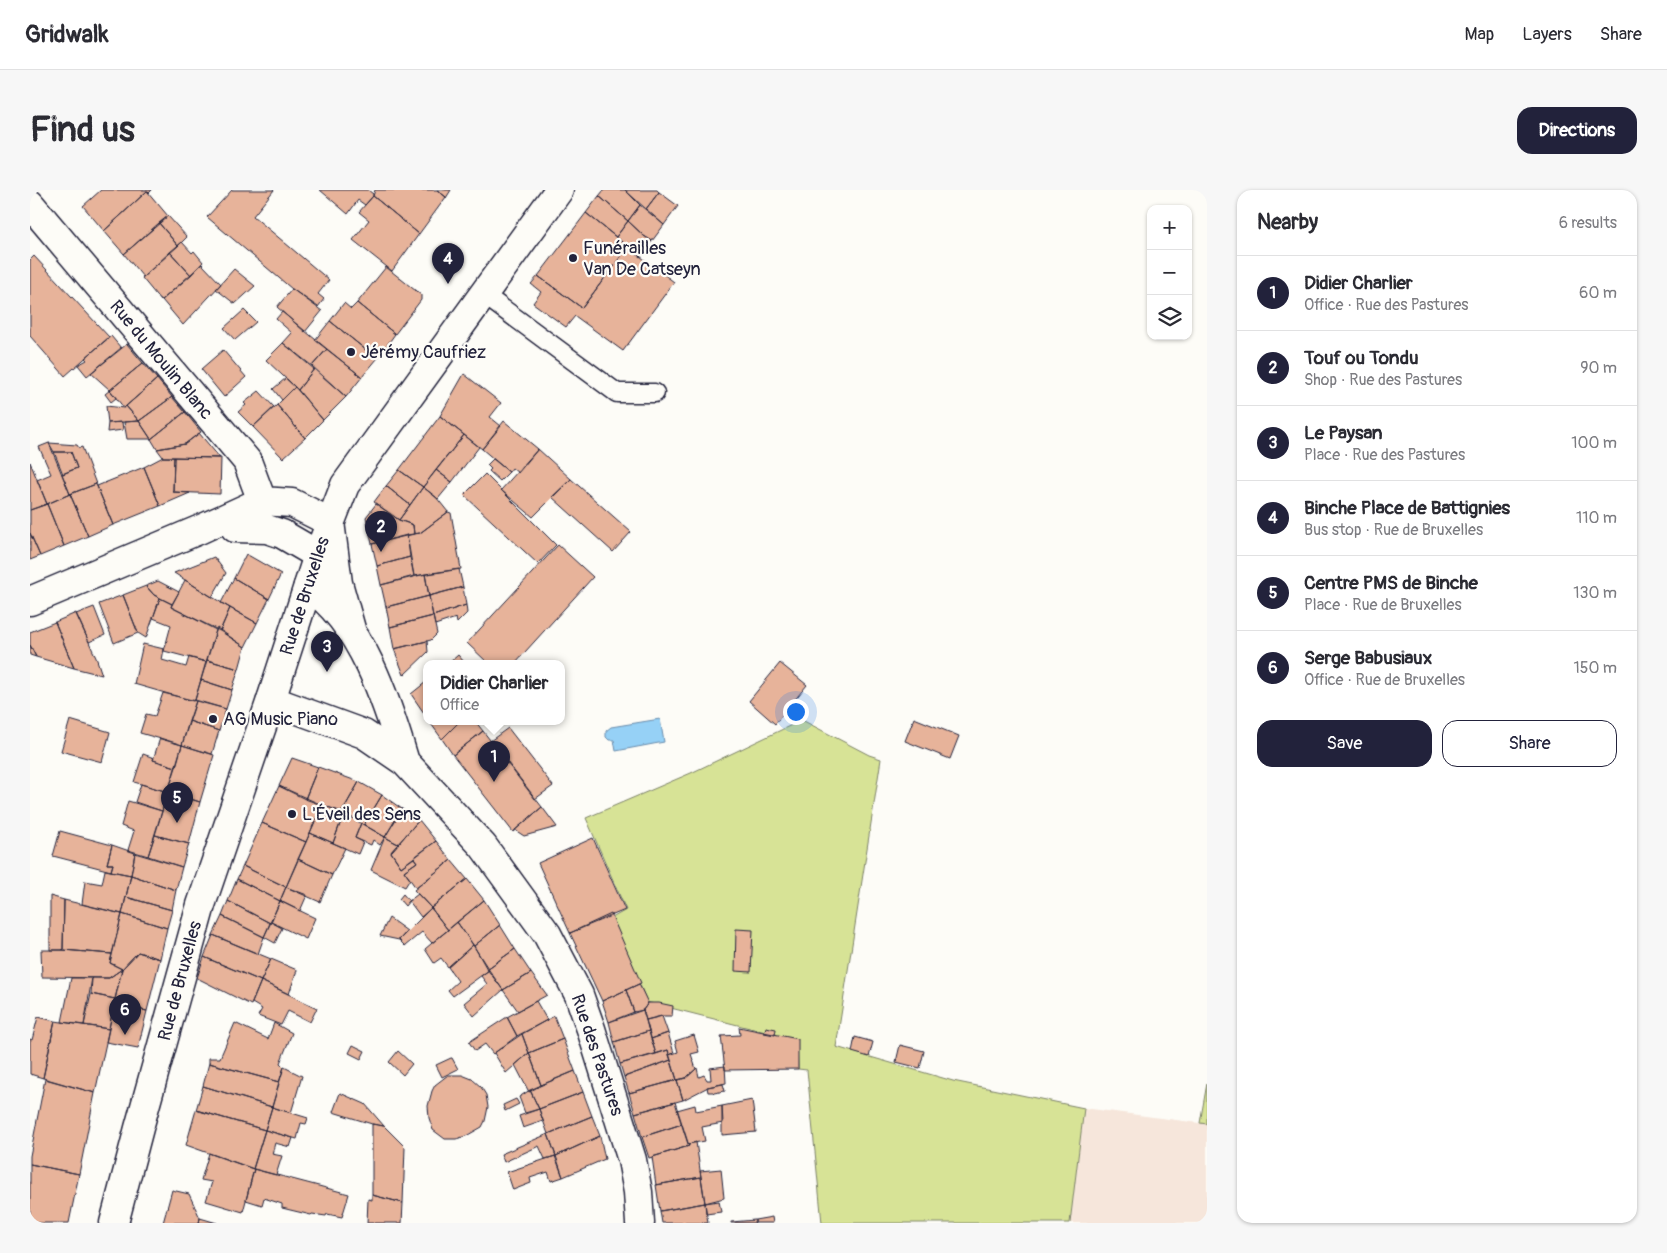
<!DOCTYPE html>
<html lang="en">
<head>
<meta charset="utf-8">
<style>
  :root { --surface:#fff; --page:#f7f7f7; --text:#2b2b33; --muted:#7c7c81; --line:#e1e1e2; --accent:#22223b }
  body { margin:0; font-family:Pangolin,sans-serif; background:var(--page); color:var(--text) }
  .controls { position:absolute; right:15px; top:15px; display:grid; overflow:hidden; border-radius:10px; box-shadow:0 1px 4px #0004 }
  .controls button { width:45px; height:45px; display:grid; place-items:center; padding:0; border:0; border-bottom:1px solid var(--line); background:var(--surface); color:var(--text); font:25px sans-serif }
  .you { position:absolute; left:765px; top:521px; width:18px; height:18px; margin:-12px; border:4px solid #fff; border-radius:50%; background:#1a73e8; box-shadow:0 0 0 8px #1a73e833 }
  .badge { display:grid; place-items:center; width:32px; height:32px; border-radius:50%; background:var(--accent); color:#fff; font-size:16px; font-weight:700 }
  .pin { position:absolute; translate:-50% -41px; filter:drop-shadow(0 1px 2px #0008) }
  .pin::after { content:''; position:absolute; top:26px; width:18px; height:15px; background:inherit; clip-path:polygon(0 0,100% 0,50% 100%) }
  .popup { position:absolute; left:393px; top:470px; width:142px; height:65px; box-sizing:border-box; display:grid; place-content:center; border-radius:10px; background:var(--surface); filter:drop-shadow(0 1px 4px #0005); font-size:16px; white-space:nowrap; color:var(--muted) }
  .popup b { font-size:19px; color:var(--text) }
  .popup::after { content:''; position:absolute; left:50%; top:100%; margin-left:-10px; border:10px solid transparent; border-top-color:var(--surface) }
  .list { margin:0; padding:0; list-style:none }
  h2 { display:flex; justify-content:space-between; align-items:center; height:65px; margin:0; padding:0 20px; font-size:21px }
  h2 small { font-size:16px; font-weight:400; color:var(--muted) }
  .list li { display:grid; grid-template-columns:32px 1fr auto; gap:15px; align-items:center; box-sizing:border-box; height:75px; padding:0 20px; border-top:1px solid var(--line) }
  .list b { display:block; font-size:19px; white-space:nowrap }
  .list p { margin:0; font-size:16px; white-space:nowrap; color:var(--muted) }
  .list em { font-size:16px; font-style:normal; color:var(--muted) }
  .actions { display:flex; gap:10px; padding:15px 20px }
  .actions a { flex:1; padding:11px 0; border:1px solid var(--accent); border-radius:15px; text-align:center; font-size:18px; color:var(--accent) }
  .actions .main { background:var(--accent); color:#fff }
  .icon { flex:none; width:28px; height:28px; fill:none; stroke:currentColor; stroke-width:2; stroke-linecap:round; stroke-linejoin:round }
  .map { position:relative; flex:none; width:1177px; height:1033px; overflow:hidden; border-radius:15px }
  header { display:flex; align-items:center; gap:30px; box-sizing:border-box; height:70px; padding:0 25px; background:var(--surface); border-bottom:1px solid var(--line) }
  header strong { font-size:24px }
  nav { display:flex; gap:28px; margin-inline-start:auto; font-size:18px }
  .intro { display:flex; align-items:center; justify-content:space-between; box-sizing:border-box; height:120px; padding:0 30px }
  h1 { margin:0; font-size:35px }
  .button { padding:12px 22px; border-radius:15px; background:var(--accent); color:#fff; font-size:18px; font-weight:700 }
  main { display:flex; gap:30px; padding:0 30px }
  aside { flex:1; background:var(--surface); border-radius:15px; box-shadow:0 1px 4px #0004 }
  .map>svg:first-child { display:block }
</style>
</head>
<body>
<header>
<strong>Gridwalk</strong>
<nav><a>Map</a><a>Layers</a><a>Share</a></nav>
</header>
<div class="intro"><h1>Find us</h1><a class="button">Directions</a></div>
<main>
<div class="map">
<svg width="1177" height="1033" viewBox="0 0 1177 1033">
  <rect width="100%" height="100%" fill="#fdfcf7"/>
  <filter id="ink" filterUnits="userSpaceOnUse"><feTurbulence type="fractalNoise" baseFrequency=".02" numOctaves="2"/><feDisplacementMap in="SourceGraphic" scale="10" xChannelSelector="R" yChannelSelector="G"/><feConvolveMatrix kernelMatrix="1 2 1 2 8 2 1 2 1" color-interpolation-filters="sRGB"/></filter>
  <g filter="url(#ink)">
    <!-- built -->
    <path fill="#f6e6db" d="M1054 918 1177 934V1033H1040Z"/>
    <!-- green -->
    <path fill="#d7e396" stroke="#7c8268" d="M772 530 839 565 851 569 806 857 923 891 1054 918 1040 1033H792L777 880 768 879 767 850 617 812 582 728 596 720 556 628 661 583Z
      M1177 893V934L1170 933Z"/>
    <!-- water -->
    <path fill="#96d1f6" stroke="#688bab" d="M630 529 634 552 586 561 584 550H579L576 547V541L581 537Z"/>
    <!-- building -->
    <path fill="#e7b39a" stroke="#22223b" d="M71 0H122L119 3 117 1 74 41 53 16Z
      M202 0H244L223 26 299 90 288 104 294 109 288 117 262 99 177 27Z
      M290 0H338L343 4V6L335 15 328 10 318 24Z
      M345 0H407L416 7 389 44 343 6Z
      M407 0H421L416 8V7Z
      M574 0H595L610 15 598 31 569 6Z
      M595 0H627L629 2 616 19Z
      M117 1 138 26 94 64 74 41Z
      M629 2 648 16 634 35 616 19Z
      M343 6 389 44 362 81 323 50 339 30 329 22Z
      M569 6 598 31 586 47 556 23Z
      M610 15 634 35 622 51 614 46 598 31Z
      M556 23 598 57 552 118 508 86Z
      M138 26 157 47 148 56 129 33Z
      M598 31 614 46 622 51 610 67 586 47Z
      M129 33 148 56 113 87 94 64Z
      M152 52 162 63 164 61 173 72 161 85 140 62Z
      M598 57 644 92 593 161 545 126 536 137 503 113 511 102 501 94 508 86 552 118Z
      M140 62 161 85 131 111 112 88Z
      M4 66 79 147 35 186 0 146V70Z
      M172 74 191 94 153 135 132 110Z
      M356 77 391 105V110L365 144 327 113Z
      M204 79 225 96 205 114 186 99Z
      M262 99 292 121 275 142 247 117Z
      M314 113 321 119 327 113 365 144 347 169 300 131Z
      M214 120 226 132 205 150 194 138Z
      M252 122 297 159 282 176 253 153 262 143 246 129Z
      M300 131 347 169 332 187 285 150Z
      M81 146 91 158 57 186 48 175 57 170 55 168Z
      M253 153 284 179 268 200 236 170Z
      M97 154 113 173 80 200 61 183Z
      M297 159 332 187 316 207 282 176Z
      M193 160 216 187 194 207 171 179Z
      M113 173 127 189 94 218 80 200Z
      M284 179 316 207 293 230 268 200Z
      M434 184 471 213 460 227 471 236 452 259 410 226Z
      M256 188 265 197 252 210 243 199Z
      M127 189 142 207 109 231 96 216Z
      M265 197 293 230 275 248 247 215Z
      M80 200 86 208 81 212 75 204Z
      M229 201 244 217 223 237 208 222 216 215 214 213Z
      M142 207 155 222 121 249 109 231Z
      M247 215 275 248 253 268 223 237Z
      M76 216 94 218 96 216 109 231 78 233Z
      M155 222 171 242 155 254 127 259 121 249Z
      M410 226 434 245 393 297 369 280Z
      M109 231 121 249H97L94 232Z
      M474 231 508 259 488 283 482 278 479 282 452 259Z
      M92 232 93 240 77 242 78 233Z
      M169 243 190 268 133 267 127 259 155 254Z
      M434 245 449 257 422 292 406 280Z
      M19 253 47 255 49 258 52 257 66 294 40 304 32 284 47 278 41 262H24Z
      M19 253 40 304 17 314 7 290 21 284 9 257Z
      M508 259 541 289 503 327 471 300Z
      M24 262H41L47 278 33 284Z
      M133 267H144L143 302 160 303 130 316 114 277Z
      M144 267 191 268 190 304 143 302Z
      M463 269 479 282 470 291 459 281 461 279 457 275Z
      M0 272 17 314 0 320Z
      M114 277 130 316 83 335 67 296Z
      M369 280 393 297 380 315 356 296Z
      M406 280 422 292 408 309 393 297Z
      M455 284 526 355 508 374 434 305Z
      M541 289 601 342 583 362 522 307Z
      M66 294 83 335 58 346 40 304Z
      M356 296 380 315 369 330 344 312Z
      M393 297 406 307 418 322 390 343 384 344 383 335 369 330Z
      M40 304 58 346 34 356 17 314Z
      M17 314 34 356 10 366 0 343V320Z
      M346 314 369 330 383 335 384 344 342 354 336 327Z
      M418 322 421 323 431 379 384 386 377 345 390 343Z
      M0 343 10 366 0 370Z
      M377 345 380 367 347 376 342 354Z
      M528 355 563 387 485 473H458L437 453Z
      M216 364 251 384 239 409 204 388Z
      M184 367 196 383 182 407 144 383Z
      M380 367 384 386 351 395 347 376Z
      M429 379 433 397 399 406 395 384Z
      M395 384 399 406 356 417 351 395Z
      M204 388 239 409 227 433 191 413Z
      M155 390 200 418 190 441 141 417Z
      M128 391 149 402 142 414 124 405 116 396Z
      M116 396 124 405 130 408 116 448 108 443 93 405Z
      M433 397 436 415 403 426 399 406Z
      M93 405 108 443 84 453 69 414Z
      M399 406 403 426 360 437 356 417Z
      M130 408 142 414 141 417 186 440 176 472 134 461 141 435 123 428Z
      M436 415 437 423 427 433 426 428 405 435 403 426Z
      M64 417 75 445 59 452 46 424Z
      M200 418 227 433 215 457 190 441Z
      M46 423 67 470 72 485 44 478 25 432Z
      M403 426 407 444 401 450 364 459 360 437Z
      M25 432 44 478 6 467 0 455V442Z
      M187 438 215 457 209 479 177 470Z
      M397 451 398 462 374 485 364 459Z
      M113 454 134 459 132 470 156 477 159 467 176 472 165 510 163 511 104 494Z
      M0 455 6 467 0 465Z
      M428 465 435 473H419Z
      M177 470 209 479 202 500 171 490Z
      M750 473 777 495 745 534 719 511Z
      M171 490 202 500 196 519 165 510Z
      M396 492V526L381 504Z
      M133 503 166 511 152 555 110 543 116 524 125 526Z
      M166 511 196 519 189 541 159 531Z
      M884 528 929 546 920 569 875 551Z
      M40 530 80 542 72 572 31 561Z
      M159 531 189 541 182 564 152 555Z
      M399 531H430L412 549Z
      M430 531H445L453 541 423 565 412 549Z
      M478 538 523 596 505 609 460 551Z
      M453 541 512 617 483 642 423 565Z
      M130 548 152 555 146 577 123 570Z
      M152 555 184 565 170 612 138 602Z
      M113 564 124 568 123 570 146 577 138 602 104 592Z
      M262 568 288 577 275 609 249 596Z
      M288 577 329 592 312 622 275 609Z
      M329 592 352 605 334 635 312 622Z
      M111 594 138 602 132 621 105 612Z
      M249 596 292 615 276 652 232 633Z
      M138 602 170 612 159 654 125 645Z
      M352 605 372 619 355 647 334 635Z
      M98 611 132 621 118 666 98 660 104 641 91 636Z
      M292 615 314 623 303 653 280 643Z
      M512 617 527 637 494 646 485 640Z
      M372 619 389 630 368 654 355 647Z
      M314 623 331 633 325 648 333 652 328 664 303 653Z
      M389 630 406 651 371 677 361 662Z
      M232 633 276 652 256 697 213 676Z
      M331 633 355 647 350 655 343 650 341 655 325 648Z
      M30 641 82 655 77 674H83L81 681 23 666Z
      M280 643 315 658 302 685 268 669Z
      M125 645 159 654 152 677 118 666Z
      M355 647 368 654 361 662 371 677 384 668 387 672 374 681 380 689 375 697 341 680Z
      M563 648 595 720 540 743 508 673Z
      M406 651 421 670 386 698 374 681 387 672 384 668Z
      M82 655 105 663 101 685 81 681 83 674H77Z
      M105 663 152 677 146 700 101 685Z
      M268 669 302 685 290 712 256 697Z
      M421 670 437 689 401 718 384 700Z
      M213 676 256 697 250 711 207 689Z
      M75 680 101 685 92 724 52 714 55 691 72 694Z
      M101 685 146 700 142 720 96 707Z
      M207 689 250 711 240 733 198 711Z
      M437 689 454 710 418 740 401 718Z
      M256 697 277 705 270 721 250 711Z
      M373 704 379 711 375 716 369 709Z
      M388 704 401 718 391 727 379 711Z
      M20 706 34 710 33 760H20Z
      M96 707 142 720 137 738 92 724Z
      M34 710 92 724 82 764 33 760Z
      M454 710 470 735 444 756 427 732Z
      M198 711 240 733 234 747 192 726Z
      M250 711 285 728 276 749 241 732Z
      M401 718 418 740 402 753 392 742 375 756 369 750Z
      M92 724 137 738 130 769 108 762 92 779 80 773Z
      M581 724 611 793 572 811 540 743Z
      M192 726 234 747 228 764 183 745Z
      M359 728 377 741 369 750 350 746Z
      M241 732 252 738 245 753 234 747Z
      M427 732 443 755 418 777 411 768 404 773 395 759Z
      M470 735 485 759 457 779 444 756Z
      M706 739 723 740 721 782 705 781Z
      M183 745 241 769 231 791 174 767Z
      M443 755 459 780 423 806 418 800 428 791 418 777Z
      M485 759 501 783 473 800 457 779Z
      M11 760H33L82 764 80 773 92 779 79 788 12 787Z
      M108 762 130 769 117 821 84 814 92 779Z
      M174 767 231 791 221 815 167 788Z
      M241 769 267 780 259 804 231 791Z
      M92 779 85 809 61 804 62 788H79Z
      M459 780 473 800 444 826 434 813 457 794 451 786Z
      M501 783 517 805 488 821 473 800Z
      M41 788H62L54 835 32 832Z
      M231 791 287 818 280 832 258 821 251 835 228 826 232 819 222 813Z
      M609 794 618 813 613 820 604 822 596 800Z
      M596 800 604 822 579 832 572 811Z
      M61 804 85 809 79 839 54 835Z
      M506 811 517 830 487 846 477 827Z
      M618 813H629L643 816 642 826H632L616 830 613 820Z
      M84 814 117 821 108 858 76 852Z
      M613 820 619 841 584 852 579 832Z
      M524 826 533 849 499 863 492 844Z
      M632 826 638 843 621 849 616 830Z
      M8 827 25 831 13 888 0 884V849L2 850Z
      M477 827 487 846 463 864 455 854 445 861 439 852Z
      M25 831 79 839 65 903 13 888Z
      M205 833 238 849 244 833 262 843 250 873 254 877 249 892 179 873V868H190Z
      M709 837 768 849V879L695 880 691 846 710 845Z
      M736 837 746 839 745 845 734 843Z
      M619 841 626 864 590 874 584 852Z
      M638 843 644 863 639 865 638 860 626 864 621 849Z
      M492 844 499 863 476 883 464 863Z
      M664 845 669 862 661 864 666 879 656 888 647 890 639 865 648 862 645 851Z
      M825 847 843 852 839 867 822 862Z
      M533 849 545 881 511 895 499 863Z
      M323 855 335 861 331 869 319 863Z
      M870 855 894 861 890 878 866 872Z
      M638 860 641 870 594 887 590 874Z
      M368 861 382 874 373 885 359 872Z
      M499 863 511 895 499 902 485 875Z
      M421 868H422L428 879 412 887 406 875Z
      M641 870 647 890 599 903 594 887Z
      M179 873 249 892 242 917 173 896Z
      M695 876 696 893 678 897 653 910 647 890 656 888 667 878 669 887 674 885 677 890H681L680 878Z
      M254 877 272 886 261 923 242 917Z
      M545 881 553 902 509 919 500 900Z
      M418 885H432L442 889 451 897 456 905 458 917 455 931 452 937 436 946 426 949H415L403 940 399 928 398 916 402 901 405 895Z
      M15 889 65 903 49 984 0 974V966Z
      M647 890 653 910 605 923 599 903Z
      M693 894 695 901 684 903 683 902H678L677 897Z
      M173 896 242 917 235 940 166 920Z
      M500 900 509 919 495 923 489 907Z
      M553 902 562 926 518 944 509 919Z
      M310 903 335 914 354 936 342 934 303 922Z
      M486 909 489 914 475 921 473 915Z
      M722 910 726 942 692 945V916Z
      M645 912 652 934 612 947 605 923Z
      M665 915 666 921 692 916 693 933 672 937 675 951 658 954 647 920Z
      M242 917 278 928 276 934 271 933 267 949 235 940Z
      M509 919 513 931 493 938 489 926Z
      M166 920 235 940 223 979 156 955Z
      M562 926 570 946 526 966 518 944Z
      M342 934 354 936 375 957 373 1013 342 1005Z
      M652 934 659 956 619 968 612 947Z
      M235 940 263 948 260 957 245 953 242 964 252 966 246 985 223 979Z
      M518 944 526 966 515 969 509 956 474 972 471 964Z
      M570 946 575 969 533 987 526 966Z
      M666 952 671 987 626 995 622 967 659 956 658 954Z
      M179 963 224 979 213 1022 176 1011 182 992 171 990Z
      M525 966 533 987 521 991 518 982 500 988 501 993 483 1000 477 982Z
      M0 974 49 984 39 1033H0Z
      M224 979 319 1004 312 1027 297 1024 296 1026 282 1024 281 1025 252 1018V1014L234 1008 232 1015 216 1010Z
      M691 979 694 1008 675 1013 670 981Z
      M671 987 675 1013 630 1021 626 995Z
      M142 1000 159 1004 170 1028 169 1033H133Z
      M342 1005 373 1013 372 1033H337L338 1009 342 1010Z
      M689 1011 691 1022 676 1024 675 1013Z
      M675 1013 678 1033H632L630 1021Z
      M742 1027 743 1033H725V1030Z
      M170 1028 187 1033H169Z
      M725 1030V1033H701V1032Z"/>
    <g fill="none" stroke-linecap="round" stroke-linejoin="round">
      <!-- service casing -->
      <g stroke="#22223b" stroke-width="21">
        <path id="service" d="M453 104 587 203H625"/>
      </g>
      <!-- minor casing -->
      <g stroke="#22223b" stroke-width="31">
        <path id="minor" d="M0 14 217 271 232 311 223 338
          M205 338 237 339 252 344 288 365
          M278 396C332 432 357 512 375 572
          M0 411 171 339 232 311 262 313 300 332 308 393 321 439
          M241 510 334 544 375 572 453 656 517 744 549 805 561 839 602 970 608 1002 610 1033"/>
      </g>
      <!-- secondary casing -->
      <g stroke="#22223b" stroke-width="31">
        <path id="secondary" d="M84 1033 109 938 171 715 241 510 288 365 315 295 529 0"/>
      </g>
      <!-- service -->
      <use href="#service" stroke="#fdfcf7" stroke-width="18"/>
      <!-- minor -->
      <use href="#minor" stroke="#fdfcf7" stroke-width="28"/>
      <!-- secondary -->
      <use href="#secondary" stroke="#fdfcf7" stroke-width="28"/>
    </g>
  </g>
  <!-- markers -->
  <g fill="#22223b" stroke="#fdfcf7" stroke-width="2">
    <circle cx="543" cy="68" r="5"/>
    <circle cx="321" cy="162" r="5"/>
    <circle cx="183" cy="529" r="5"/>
    <circle cx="262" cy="624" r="5"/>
  </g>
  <g text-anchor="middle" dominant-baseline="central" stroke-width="4.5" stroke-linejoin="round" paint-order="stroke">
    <!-- poi labels -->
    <g font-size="18" fill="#22223b" stroke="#fdfcf7" text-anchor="start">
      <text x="553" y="58">Funérailles<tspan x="553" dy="21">Van De Catseyn</tspan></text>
      <text x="331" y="162">Jérémy Caufriez</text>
      <text x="193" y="529">AG Music Piano</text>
      <text x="272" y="624">L'Éveil des Sens</text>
    </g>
    <!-- street labels -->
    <g font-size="18" fill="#22223b" stroke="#fdfcf7">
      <text transform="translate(131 170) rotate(50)">Rue du Moulin Blanc</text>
      <text transform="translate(275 406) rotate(-72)">Rue de Bruxelles</text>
      <text transform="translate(150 791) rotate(-75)">Rue de Bruxelles</text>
      <text transform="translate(567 865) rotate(71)">Rue des Pastures</text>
    </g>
  </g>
</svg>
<div class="controls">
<button>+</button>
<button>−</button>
<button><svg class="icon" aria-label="layers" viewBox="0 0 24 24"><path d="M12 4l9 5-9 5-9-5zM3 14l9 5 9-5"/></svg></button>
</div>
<div class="you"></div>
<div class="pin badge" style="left:464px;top:592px">1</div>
<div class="popup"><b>Didier Charlier</b>Office</div>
<div class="pin badge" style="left:351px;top:362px">2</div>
<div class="pin badge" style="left:297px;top:482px">3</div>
<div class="pin badge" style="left:418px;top:94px">4</div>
<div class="pin badge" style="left:147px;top:633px">5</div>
<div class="pin badge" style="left:95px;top:845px">6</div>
</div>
<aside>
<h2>Nearby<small>6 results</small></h2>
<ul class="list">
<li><span class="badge">1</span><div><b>Didier Charlier</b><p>Office · Rue des Pastures</p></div><em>60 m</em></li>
<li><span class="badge">2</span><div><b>Touf ou Tondu</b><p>Shop · Rue des Pastures</p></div><em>90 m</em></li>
<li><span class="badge">3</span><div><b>Le Paysan</b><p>Place · Rue des Pastures</p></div><em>100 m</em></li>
<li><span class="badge">4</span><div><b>Binche Place de Battignies</b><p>Bus stop · Rue de Bruxelles</p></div><em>110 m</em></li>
<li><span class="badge">5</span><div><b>Centre PMS de Binche</b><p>Place · Rue de Bruxelles</p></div><em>130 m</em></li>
<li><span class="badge">6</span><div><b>Serge Babusiaux</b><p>Office · Rue de Bruxelles</p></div><em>150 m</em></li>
</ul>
<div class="actions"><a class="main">Save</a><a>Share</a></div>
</aside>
</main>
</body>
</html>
